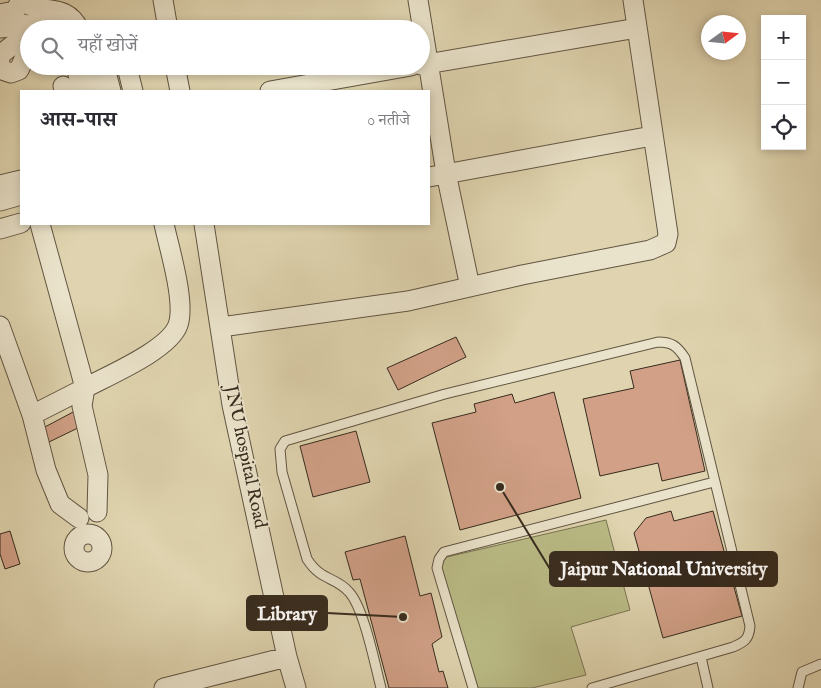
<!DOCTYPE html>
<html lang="hi">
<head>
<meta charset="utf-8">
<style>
  :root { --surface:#fff; --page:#f2f2f3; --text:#2b2b33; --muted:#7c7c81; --line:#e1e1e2 }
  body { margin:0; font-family:"IM FELL English","Noto Serif Devanagari",serif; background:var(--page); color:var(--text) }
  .controls { position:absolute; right:15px; top:15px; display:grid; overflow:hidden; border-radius:0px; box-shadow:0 2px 8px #0003 }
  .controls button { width:45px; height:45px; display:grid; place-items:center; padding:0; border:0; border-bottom:1px solid var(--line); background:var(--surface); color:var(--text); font:25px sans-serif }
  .compass { position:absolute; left:701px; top:15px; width:45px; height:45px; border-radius:50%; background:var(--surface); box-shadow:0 2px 8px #0003; rotate:75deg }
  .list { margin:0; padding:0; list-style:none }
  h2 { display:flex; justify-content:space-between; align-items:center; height:65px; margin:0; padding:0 20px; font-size:21px }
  h2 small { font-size:16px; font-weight:400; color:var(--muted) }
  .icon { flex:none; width:28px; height:28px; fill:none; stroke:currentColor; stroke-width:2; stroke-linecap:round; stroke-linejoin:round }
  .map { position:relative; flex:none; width:821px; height:688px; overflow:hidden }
  .search { position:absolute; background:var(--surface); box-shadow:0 2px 8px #0003; left:20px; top:20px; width:410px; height:55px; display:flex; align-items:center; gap:12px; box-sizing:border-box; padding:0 18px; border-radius:28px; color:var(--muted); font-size:19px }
  .panel { position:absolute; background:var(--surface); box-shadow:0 2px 8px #0003; left:20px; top:90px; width:410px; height:135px; border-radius:0px }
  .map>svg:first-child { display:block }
</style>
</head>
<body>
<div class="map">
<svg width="821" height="688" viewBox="0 0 821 688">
  <rect width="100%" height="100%" fill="#dfd4af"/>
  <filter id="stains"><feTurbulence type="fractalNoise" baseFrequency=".004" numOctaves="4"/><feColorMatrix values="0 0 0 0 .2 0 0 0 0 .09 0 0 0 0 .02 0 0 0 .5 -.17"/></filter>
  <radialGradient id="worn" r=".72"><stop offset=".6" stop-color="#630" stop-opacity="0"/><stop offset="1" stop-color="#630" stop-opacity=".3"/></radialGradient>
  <!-- green -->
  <path fill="#babb86" stroke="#787352" d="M606 520 630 610 571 627 586 675 532 688H474L438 559Z"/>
  <!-- building -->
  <path fill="#d1a087" stroke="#372b1e" d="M456 337 466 357 398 390 387 368Z
    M680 360 705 471 662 481 658 463 600 476 583 399 634 388 630 371Z
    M554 392 581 498 460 530 432 423 476 412 474 404 512 394 515 403Z
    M75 411 82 426 49 442 43 428Z
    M356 431 370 482 313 497 300 446Z
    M671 511 674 521 713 511 742 616 663 638 634 533 646 518Z
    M10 531 20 564 5 569 0 554V534Z
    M405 536 420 596 431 593 442 637 432 644 439 672 443 671 448 688H389L360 579 353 580 345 552Z"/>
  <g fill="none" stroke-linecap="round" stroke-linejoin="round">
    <!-- service casing -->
    <g stroke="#615542" stroke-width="11">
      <path id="service" d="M701 657 708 688
        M381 688C375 665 364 608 349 592 335 576 322 582 307 559L282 472 280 449 285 441 445 394 658 342C672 342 677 346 685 358L750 626C749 639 745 642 733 647L592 688
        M473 688 437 568 439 559 444 552 714 482
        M798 688 802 672 821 664"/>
    </g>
    <!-- minor casing -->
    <g stroke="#615542" stroke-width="21">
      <path id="minor" d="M22 0C39 17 65 0 79 29
        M163 0 168 29
        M418 0 446 173 470 287
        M0 14 15 11 21 0
        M0 28 53 22 63 29
        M0 55 19 40 24 24
        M0 63 2 70 11 73 19 70 29 48
        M421 65 637 28
        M76 66 82 91
        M89 66 97 91
        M175 66 180 91
        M128 71 133 91
        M107 76 111 91
        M63 86 64 91
        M270 91 411 66
        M429 177 652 136
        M0 185 21 180
        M0 201 21 195
        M204 224 232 405 287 657 296 688
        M0 229 21 223
        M0 326 32 415 85 388 40 224
        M221 327 408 301 522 275 650 250 666 243 668 234 633 0
        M32 415 46 470 60 504 79 518
        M97 512 98 475 82 406 85 388C109 375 169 350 178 325 186 302 169 248 164 224
        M74 548a14 14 0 1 1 28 0a14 14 0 1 1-28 0Z
        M164 688 287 657"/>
    </g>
    <!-- service -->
    <use href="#service" stroke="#eae3cb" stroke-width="9"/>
    <!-- minor -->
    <use href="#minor" stroke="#eae3cb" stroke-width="19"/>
  </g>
  <g text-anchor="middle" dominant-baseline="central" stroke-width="4" stroke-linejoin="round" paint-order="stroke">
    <!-- street labels -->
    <g font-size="18" fill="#372b1e" stroke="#eae3cb">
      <text transform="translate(245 457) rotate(78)">JNU hospital Road</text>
    </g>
  </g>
  <!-- callouts -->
  <path fill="none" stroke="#372b1e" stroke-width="2" d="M500 487L550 569M403 617L327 613"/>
  <g fill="#372b1e" stroke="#eae3cb" stroke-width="2">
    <circle cx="500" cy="487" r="5"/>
    <circle cx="403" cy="617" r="5"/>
  </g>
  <g fill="#372b1e" stroke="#372b1e" stroke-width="2">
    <rect x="550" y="552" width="227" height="34" rx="5"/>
    <rect x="247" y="596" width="80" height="34" rx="5"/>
  </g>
  <g font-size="19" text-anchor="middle" font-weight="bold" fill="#fff">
    <text x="664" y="575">Jaipur National University</text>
    <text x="287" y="620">Library</text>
  </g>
  <rect width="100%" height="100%" filter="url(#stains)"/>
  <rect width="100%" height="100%" fill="url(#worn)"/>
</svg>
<div class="controls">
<button>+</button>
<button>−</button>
<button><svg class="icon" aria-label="locate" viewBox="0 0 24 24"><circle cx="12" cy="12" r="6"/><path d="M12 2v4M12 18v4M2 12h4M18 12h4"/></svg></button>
</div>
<svg class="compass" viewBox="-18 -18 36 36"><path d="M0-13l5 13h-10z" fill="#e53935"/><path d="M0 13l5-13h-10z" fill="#7c7c81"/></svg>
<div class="search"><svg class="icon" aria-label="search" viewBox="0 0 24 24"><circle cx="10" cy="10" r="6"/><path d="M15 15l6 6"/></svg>यहाँ खोजें</div>
<section class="panel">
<h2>आस-पास<small>0 नतीजे</small></h2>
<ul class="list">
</ul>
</section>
</div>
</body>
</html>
